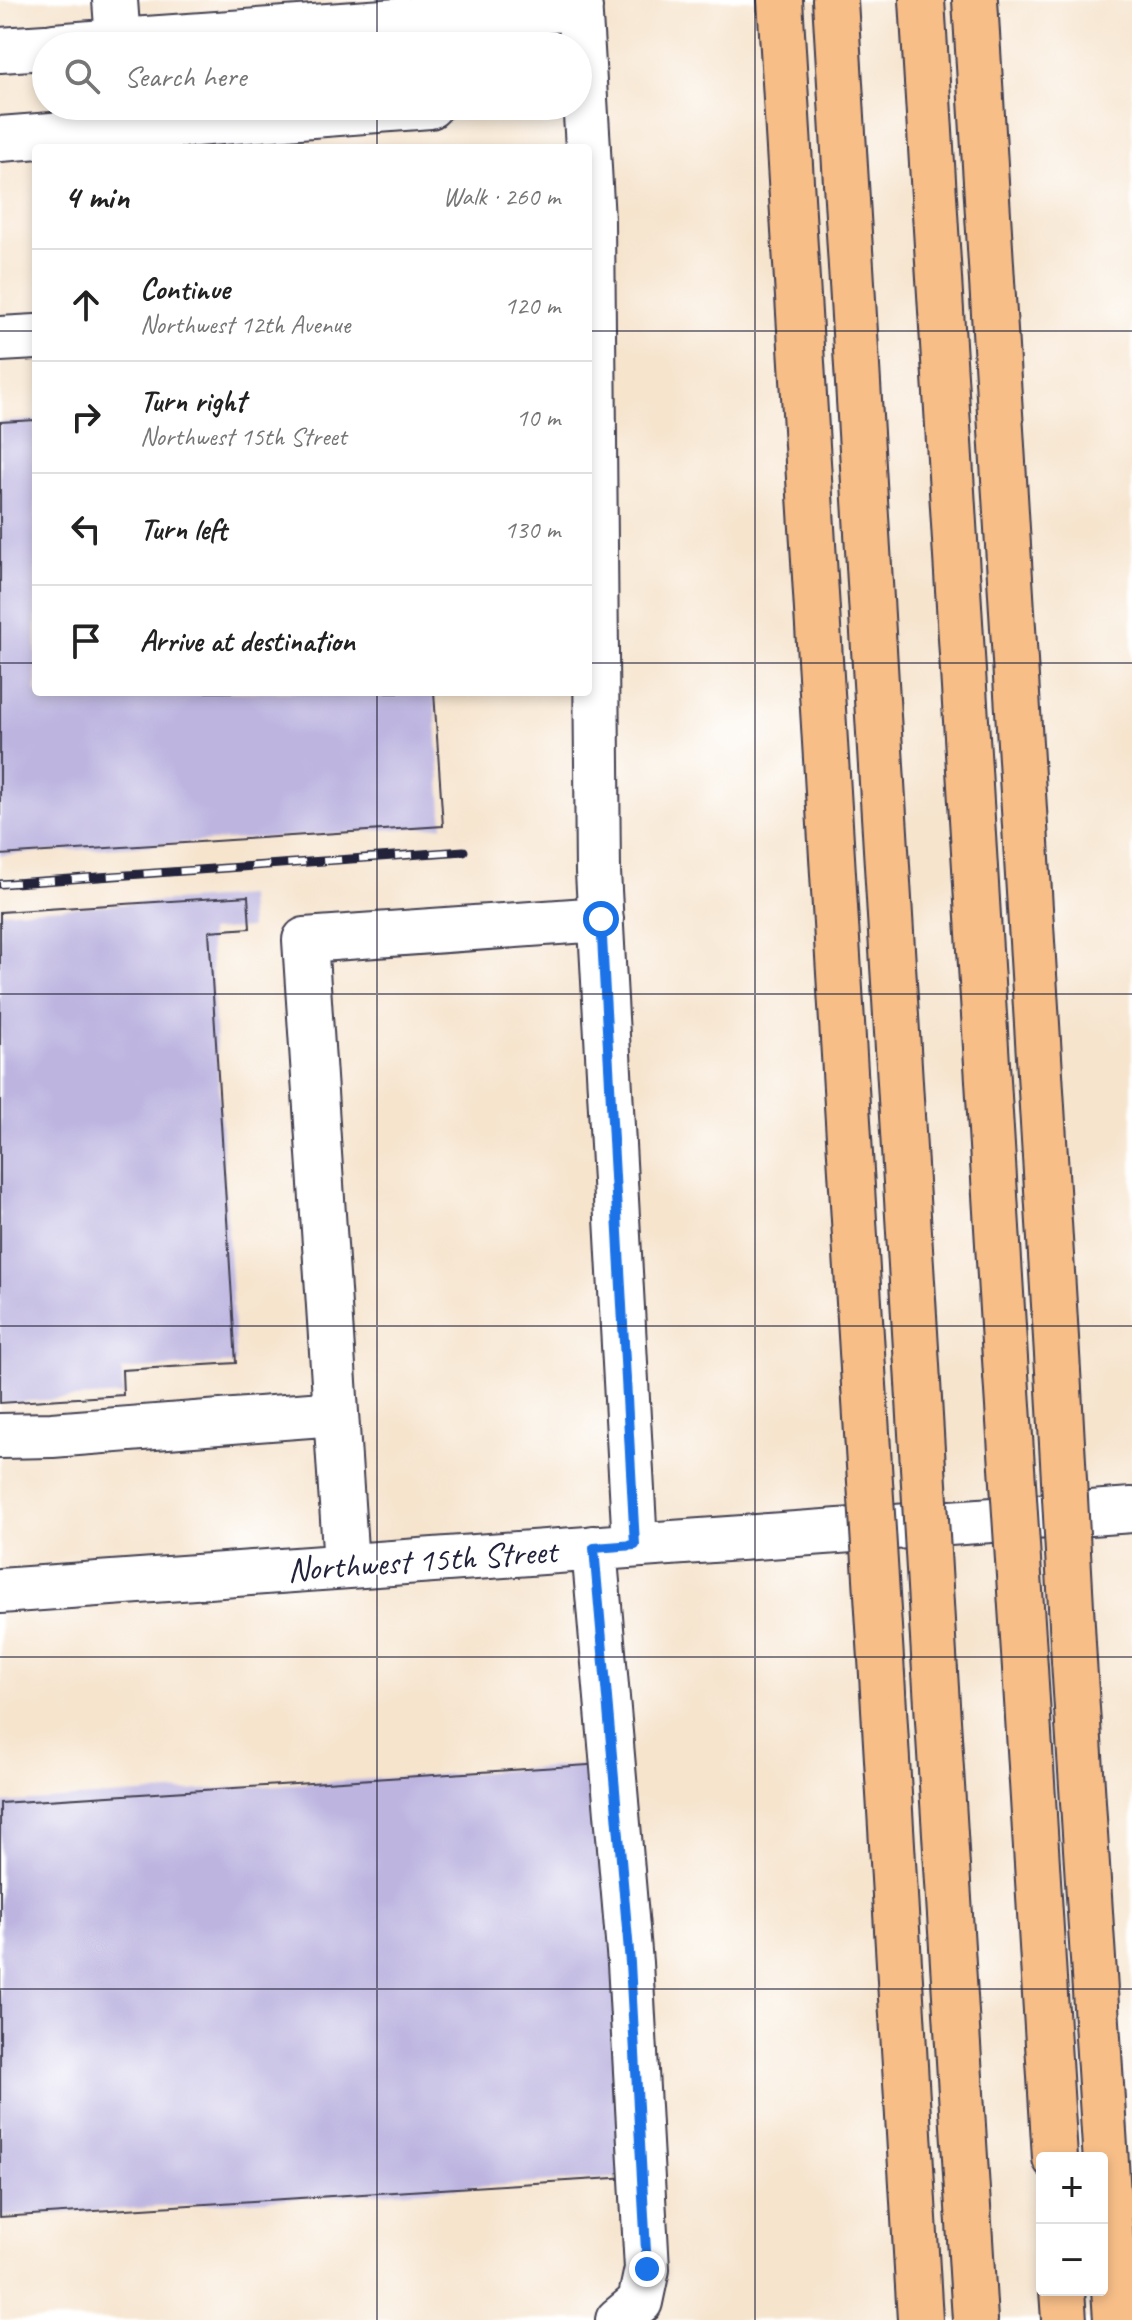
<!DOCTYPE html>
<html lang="en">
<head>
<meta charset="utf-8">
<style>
  :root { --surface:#fff; --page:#f2f2f2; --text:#222; --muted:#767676; --line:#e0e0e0 }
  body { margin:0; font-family:Caveat,sans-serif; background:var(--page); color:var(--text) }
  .controls { position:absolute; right:24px; bottom:24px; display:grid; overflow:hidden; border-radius:8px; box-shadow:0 4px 12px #0003 }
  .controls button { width:72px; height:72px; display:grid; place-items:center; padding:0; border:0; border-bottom:2px solid var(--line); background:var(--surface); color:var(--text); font:40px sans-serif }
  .stop { position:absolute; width:24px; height:24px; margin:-18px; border:6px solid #1a73e8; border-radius:50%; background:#fff }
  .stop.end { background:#1a73e8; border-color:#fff; box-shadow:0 2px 8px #0008 }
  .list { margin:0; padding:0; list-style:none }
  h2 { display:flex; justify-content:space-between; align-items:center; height:104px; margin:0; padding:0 32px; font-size:34px }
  h2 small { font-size:26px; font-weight:400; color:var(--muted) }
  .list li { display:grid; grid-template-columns:52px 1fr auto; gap:24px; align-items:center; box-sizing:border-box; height:112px; padding:0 32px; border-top:2px solid var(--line) }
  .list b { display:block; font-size:30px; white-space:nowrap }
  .list p { margin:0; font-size:26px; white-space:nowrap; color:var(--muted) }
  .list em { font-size:26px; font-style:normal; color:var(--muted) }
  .icon { flex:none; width:44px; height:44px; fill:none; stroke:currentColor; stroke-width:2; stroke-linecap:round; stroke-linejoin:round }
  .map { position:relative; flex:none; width:1132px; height:2320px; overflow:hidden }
  .search { position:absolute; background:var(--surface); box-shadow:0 4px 12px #0003; left:32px; top:32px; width:560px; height:88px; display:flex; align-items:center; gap:20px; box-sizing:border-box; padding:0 28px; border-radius:44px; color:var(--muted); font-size:30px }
  .panel { position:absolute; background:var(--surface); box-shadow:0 4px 12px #0003; left:32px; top:144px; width:560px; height:552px; border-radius:8px }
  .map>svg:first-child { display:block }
</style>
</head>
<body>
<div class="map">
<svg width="1132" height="2320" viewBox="0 0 1132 2320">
  <rect width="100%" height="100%" fill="#fff"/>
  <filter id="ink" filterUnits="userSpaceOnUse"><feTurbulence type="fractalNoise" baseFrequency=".0125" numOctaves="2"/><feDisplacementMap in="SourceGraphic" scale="16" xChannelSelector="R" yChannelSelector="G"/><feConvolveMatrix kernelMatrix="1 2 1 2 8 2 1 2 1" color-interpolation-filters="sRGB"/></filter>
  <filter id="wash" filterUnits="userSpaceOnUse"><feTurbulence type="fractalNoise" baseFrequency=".006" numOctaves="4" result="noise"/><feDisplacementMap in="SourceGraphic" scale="32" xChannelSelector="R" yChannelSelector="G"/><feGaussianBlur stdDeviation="1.8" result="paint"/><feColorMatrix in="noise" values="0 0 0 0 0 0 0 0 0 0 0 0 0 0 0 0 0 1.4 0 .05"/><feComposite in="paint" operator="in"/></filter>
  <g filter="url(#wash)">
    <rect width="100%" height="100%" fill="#f6e4cd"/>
    <g id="blocks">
      <!-- building -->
      <path fill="#bdb5e0" d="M36 420V692H434L443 826 0 855V422Z
        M248 896 250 928 209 931 236 1363 122 1370 123 1395 0 1403V912Z
        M604 1764 630 2177 0 2217V1803Z"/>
    </g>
  </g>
  <g filter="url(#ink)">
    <use href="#blocks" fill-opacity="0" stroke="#423f51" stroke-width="2"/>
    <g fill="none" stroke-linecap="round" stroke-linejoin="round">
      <!-- minor casing -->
      <g stroke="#423f51" stroke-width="48">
        <path id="minor" d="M115 0 118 41 580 8
          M579 0 588 148
          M54 46 118 41
          M0 50 46 47
          M0 139 430 106
          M588 150 592 221 598 872 635 1545
          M0 339 36 337
          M0 1436 52 1435 336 1413
          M594 1548 630 1963 647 2269 640 2302 618 2320
          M346 1565 305 940 601 919
          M0 1591 1132 1510"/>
      </g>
      <!-- highway casing -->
      <g stroke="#423f51" stroke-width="48">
        <path id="highway" d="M780 0 864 1385
          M835 0 918 1382
          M922 0 1006 1375
          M975 0 1058 1371
          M1074 1661 1116 2320
          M1025 1668 1055 2158
          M935 1672 975 2320
          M882 1675 920 2320
          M1062 2290 1064 2320"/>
      </g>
      <!-- minor -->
      <use href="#minor" stroke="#fff" stroke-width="44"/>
      <!-- highway -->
      <use href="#highway" stroke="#f7be88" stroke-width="44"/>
      <!-- rail casing -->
      <g stroke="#22223b" stroke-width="9">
        <path id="rail" d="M0 884 464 851"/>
      </g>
      <!-- rail -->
      <use href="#rail" stroke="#fff" stroke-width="6" stroke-dasharray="18" stroke-linecap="butt"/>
      <!-- highway-bridge casing -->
      <g stroke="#423f51" stroke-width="48" stroke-linecap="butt">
        <path id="highway-bridge" d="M1058 1371 1074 1661
          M1006 1375 1025 1668
          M918 1382 935 1672
          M864 1385 882 1675"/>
      </g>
      <!-- highway-bridge -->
      <use href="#highway-bridge" stroke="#f7be88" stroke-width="44"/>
    </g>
  </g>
  <g fill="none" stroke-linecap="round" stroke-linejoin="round" filter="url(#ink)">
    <!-- route -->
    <path stroke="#1a73e8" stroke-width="10" d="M601 919 635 1545 594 1548 630 1963 647 2269"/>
  </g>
  <!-- grid -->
  <path fill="none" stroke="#22223b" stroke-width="2" stroke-opacity="0.55" d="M377 0V46M755 0V2320M377 106V148M0 331H36M588 331H1132M0 663H36M588 663H1132M377 692V2320M0 994H1132M0 1326H1132M0 1657H1132M0 1989H1132"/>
  <g text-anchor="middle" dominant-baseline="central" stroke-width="7" stroke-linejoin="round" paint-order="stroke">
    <!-- street labels -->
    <g font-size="34" fill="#22223b" stroke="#fff">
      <text transform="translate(422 1560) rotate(-4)">Northwest 15th Street</text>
    </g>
  </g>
</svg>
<div class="controls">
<button>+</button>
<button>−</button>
</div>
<div class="stop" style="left:601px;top:919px"></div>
<div class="stop end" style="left:647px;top:2269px"></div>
<div class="search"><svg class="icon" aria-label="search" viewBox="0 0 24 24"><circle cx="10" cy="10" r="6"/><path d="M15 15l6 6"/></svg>Search here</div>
<section class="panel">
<h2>4 min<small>Walk · 260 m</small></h2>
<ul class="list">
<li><svg class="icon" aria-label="ahead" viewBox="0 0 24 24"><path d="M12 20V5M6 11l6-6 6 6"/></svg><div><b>Continue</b><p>Northwest 12th Avenue</p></div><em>120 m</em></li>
<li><svg class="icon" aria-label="right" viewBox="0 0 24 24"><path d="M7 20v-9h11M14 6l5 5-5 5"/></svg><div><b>Turn right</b><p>Northwest 15th Street</p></div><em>10 m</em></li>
<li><svg class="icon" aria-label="left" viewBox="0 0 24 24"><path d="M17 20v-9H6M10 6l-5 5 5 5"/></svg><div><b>Turn left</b></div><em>130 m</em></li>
<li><svg class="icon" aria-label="arrive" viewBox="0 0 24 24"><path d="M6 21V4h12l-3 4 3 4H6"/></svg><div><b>Arrive at destination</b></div></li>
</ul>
</section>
</div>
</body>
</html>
